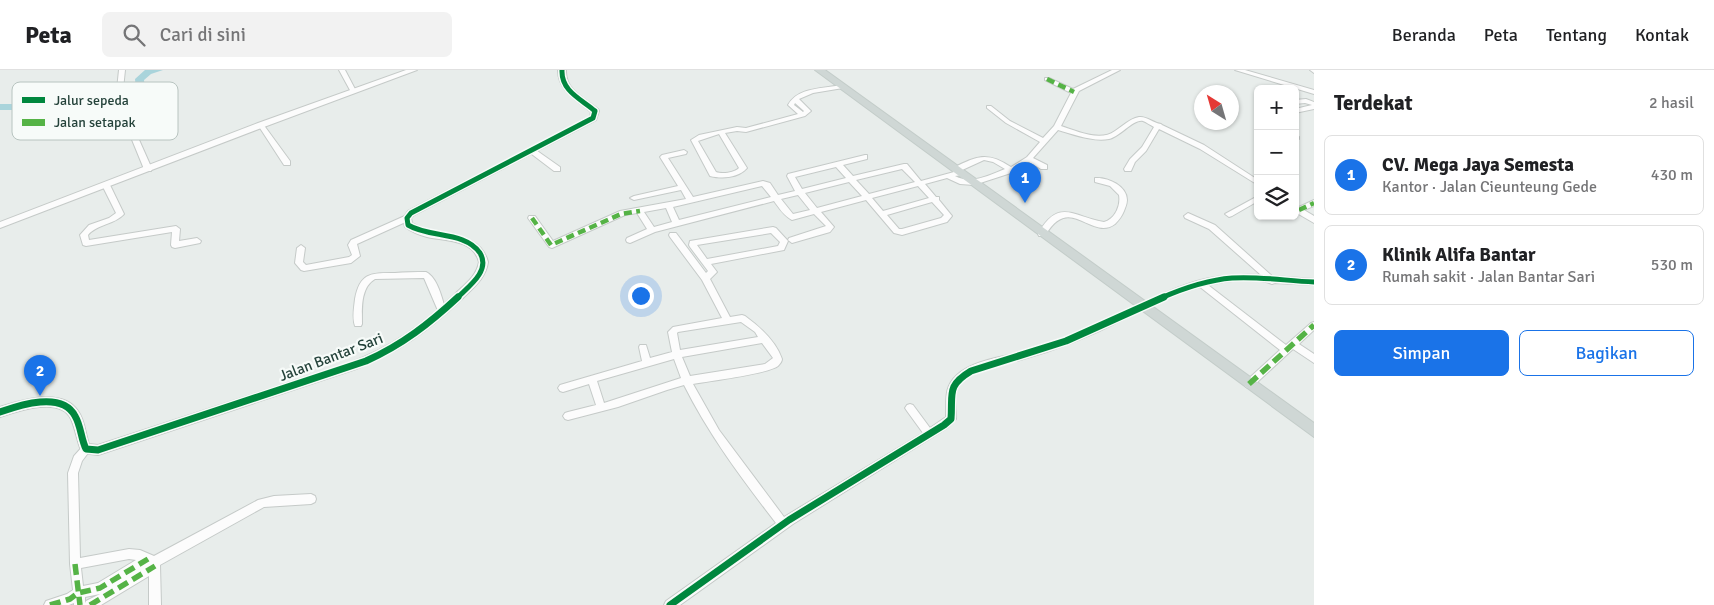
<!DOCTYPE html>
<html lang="id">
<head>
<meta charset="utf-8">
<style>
  :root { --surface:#fff; --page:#f2f2f2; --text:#202124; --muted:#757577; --line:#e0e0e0; --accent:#1a73e8 }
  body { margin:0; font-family:Signika,sans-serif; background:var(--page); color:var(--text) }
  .controls { position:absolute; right:15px; top:15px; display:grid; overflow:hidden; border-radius:8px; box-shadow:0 1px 4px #0004 }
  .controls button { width:45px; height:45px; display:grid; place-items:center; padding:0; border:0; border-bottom:1px solid var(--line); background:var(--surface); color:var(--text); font:25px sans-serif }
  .compass { position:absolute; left:1194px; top:15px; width:45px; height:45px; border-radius:50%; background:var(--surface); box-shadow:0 1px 4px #0004; rotate:323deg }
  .you { position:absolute; left:640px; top:225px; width:18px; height:18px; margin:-12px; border:4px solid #fff; border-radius:50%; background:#1a73e8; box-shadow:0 0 0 8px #1a73e833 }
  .badge { display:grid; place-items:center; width:32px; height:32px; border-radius:50%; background:var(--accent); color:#fff; font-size:16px; font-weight:700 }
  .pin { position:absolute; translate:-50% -41px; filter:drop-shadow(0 1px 2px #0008) }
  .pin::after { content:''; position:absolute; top:26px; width:18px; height:15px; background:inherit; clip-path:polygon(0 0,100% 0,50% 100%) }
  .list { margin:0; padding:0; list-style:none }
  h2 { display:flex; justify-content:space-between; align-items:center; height:65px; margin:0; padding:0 20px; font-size:21px }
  h2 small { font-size:16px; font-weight:400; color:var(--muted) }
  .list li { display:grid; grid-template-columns:32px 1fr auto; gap:15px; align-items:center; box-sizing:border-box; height:80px; margin:0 10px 10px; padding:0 10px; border:1px solid var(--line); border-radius:8px }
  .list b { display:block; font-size:19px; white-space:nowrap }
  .list p { margin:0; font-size:16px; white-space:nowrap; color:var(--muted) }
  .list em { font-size:16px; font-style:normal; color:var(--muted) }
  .actions { display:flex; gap:10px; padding:15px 20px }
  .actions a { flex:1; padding:11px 0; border:1px solid var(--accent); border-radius:8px; text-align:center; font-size:18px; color:var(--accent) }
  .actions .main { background:var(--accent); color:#fff }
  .icon { flex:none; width:28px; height:28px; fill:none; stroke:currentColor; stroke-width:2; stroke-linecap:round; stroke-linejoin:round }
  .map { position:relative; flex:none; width:1314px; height:535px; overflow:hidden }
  header { display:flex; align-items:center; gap:30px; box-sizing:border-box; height:70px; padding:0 25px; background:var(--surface); border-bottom:1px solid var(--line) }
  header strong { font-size:24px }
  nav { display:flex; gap:28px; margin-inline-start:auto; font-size:18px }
  .search { width:350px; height:45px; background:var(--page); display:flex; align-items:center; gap:12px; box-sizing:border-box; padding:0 18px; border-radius:8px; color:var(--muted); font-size:19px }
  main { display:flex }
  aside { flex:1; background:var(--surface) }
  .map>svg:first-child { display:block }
</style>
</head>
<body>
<header>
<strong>Peta</strong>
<div class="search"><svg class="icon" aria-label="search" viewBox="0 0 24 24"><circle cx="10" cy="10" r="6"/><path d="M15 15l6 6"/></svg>Cari di sini</div>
<nav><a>Beranda</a><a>Peta</a><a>Tentang</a><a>Kontak</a></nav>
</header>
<main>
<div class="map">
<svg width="1314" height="535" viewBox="0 0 1314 535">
  <rect width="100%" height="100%" fill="#e8edeb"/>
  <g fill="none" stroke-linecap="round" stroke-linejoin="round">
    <!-- river -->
    <path fill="#a9d4db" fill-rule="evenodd" d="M145 0H163L151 4 144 10 145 19 154 25 155 31 149 37 95 55 68 61 28 54 16 40H0V34C22 34 20 32 34 50L68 55 90 51 143 33 145 27 136 21 135 9Z"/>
    <!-- minor casing -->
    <g stroke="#c5cac8" stroke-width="2">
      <path id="minor" d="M119 0H125L121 38 123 44 132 54 152 99 151 101H145L144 99 126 55 120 49 103 54 92 62 89 60 99 52 117 45 115 38Z
        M339 0H345L356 21 355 22H351Z
        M1112 0H1120L1079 21 1061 56C1077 61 1100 72 1115 61 1123 56 1129 49 1139 47 1147 46 1153 53 1161 54L1162 55 1204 75 1258 110V115L1200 79 1159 59 1146 81 1135 92 1131 101H1125L1124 99 1130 89 1142 77 1154 57C1150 55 1146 52 1143 51 1133 49 1120 67 1109 69 1092 72 1073 64 1058 60L1033 88 1047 95V99H1041L1029 92 1014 102 974 115 960 114 947 108 925 114 936 127H939V130L952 146 947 152 902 165 894 163 866 130 821 142 834 157 830 162 792 173 788 170 789 168 826 156 814 144 792 150C784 146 779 138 774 131L655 162 630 173 627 172 626 170 627 168 647 159 637 143 625 145 552 178 549 177 528 148 529 146H535L553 171 620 141 686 129 681 120 634 130 630 128 634 126 678 116 660 87 662 85 684 80 687 82 686 84 668 88 693 127 763 111 770 113 778 125 795 121 787 106 788 104 865 85H867V89L843 95 853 106 904 94H907L921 111 954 102 952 100 953 98C977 86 987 81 1011 97L1027 87 1040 72 1006 53 987 38V36H991L1010 51 1043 68 1054 56 1071 23 1045 10V8H1049L1073 19ZM984 90 993 92 1005 99C989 105 972 115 955 106L962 105 963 103 960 101ZM836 97 846 108 802 119 795 107ZM902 99 915 112 869 124 856 110ZM849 112 862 126 817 138 805 123ZM762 116 771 127 679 150 673 137ZM918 116 929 128 883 141 872 128ZM798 125 810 140 793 144 781 129ZM932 132 944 145 941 148 902 159H899L887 145ZM666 138 672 152 654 157 644 142Z
        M1235 0H1245L1314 20V24Z
        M1310 0H1314V3Z
        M841 15 843 16V18L813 23 799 29 811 41 805 46 746 62 737 61 725 63 747 98C738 108 722 109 710 106L691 70 699 65 737 57 746 58 798 44 788 35C798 17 822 19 841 15ZM795 33 804 41 803 42 794 35ZM719 64 739 98C734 103 722 104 716 102L698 71Z
        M1306 29 1314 32V39L1295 43V39L1312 35 1305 33 1295 34V30Z
        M261 53 263 54 290 91V95H284L258 55Z
        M1295 65 1299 67V69L1295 70Z
        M529 78H533L560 97V101H554L529 82Z
        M1095 108C1108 107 1127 116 1127 130 1127 134 1125 138 1124 141 1122 146 1119 150 1115 154 1091 172 1070 122 1045 166H1039L1038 164C1059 127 1073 147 1104 152 1115 149 1121 136 1119 125L1110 116 1095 112Z
        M103 113H109L124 144C114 155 97 154 88 165L89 170 176 156 180 159 179 171 197 168 201 171 200 173 175 178 172 177 171 175 172 162 86 176 83 175 80 165 89 155 109 148 116 143 102 115Z
        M1258 126V131L1232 146 1229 147 1225 144Z
        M1314 130V136L1304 140 1314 146V153L1295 142V136L1299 137Z
        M1188 143 1215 155 1272 206 1314 209V215L1275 213 1272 214C1256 207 1226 211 1208 215L1286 275 1311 253 1314 252V260L1299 274 1314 284V293L1293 279 1252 317 1249 318 1246 317 1244 314 1246 311 1280 280 1200 217C1174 224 1150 236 1126 248 1093 265 1057 280 1020 290 1001 294 979 297 964 310 950 322 957 333 956 349L947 358 793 454 680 535H664L666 531 776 453C742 409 709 365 684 315L667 320 618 337 568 350 565 349 563 346 565 343 568 342 596 335 589 314 563 322 560 321 558 318 560 315 642 291 639 277 640 275H646L650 288 672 282 668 262 673 257 722 248 702 210 670 167 669 165 670 163H676L706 203 708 201 690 177 689 175 690 171 773 157 776 158 788 171 784 180 711 194 717 202 710 209 730 247 742 245 745 246C760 257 776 271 782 289 782 291 780 294 778 296 768 304 709 311 693 314L719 360 784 447 923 363 907 341 905 338 907 335 910 334 913 335 930 358 946 347C947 330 943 318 957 305 974 290 1000 288 1021 282 1055 274 1088 259 1120 244 1145 232 1170 219 1197 211 1218 205 1239 204 1261 205L1209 159 1185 148 1184 146ZM771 163 780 172 778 176 707 189 697 175ZM741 252 755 262 758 267 680 280 677 263 678 262ZM762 273 773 288 765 294 690 306 682 287ZM674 289 681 308 604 333 597 311Z
        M407 145 411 148 410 150 357 174 360 186 351 193 304 201 301 200 295 193 297 178 301 175 305 178 303 192 306 195 349 187 352 185 348 175 351 170Z
        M426 202C438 208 442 229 446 241L445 243H439L424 208 375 209C360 218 362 239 362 254L361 256H355C352 248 354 238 355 229 360 202 372 203 395 203 405 202 416 202 426 202Z
        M86 375 89 376 91 379 82 391 78 403 80 488 129 479 140 480 154 486 258 430 274 426 311 424 315 426 316 429 315 432 311 434 264 437 160 495 161 535H149V506L101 535H74V533L69 535H44L46 531 67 524 73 520 70 494 68 403 74 386 83 376ZM129 489 136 490 98 513 83 516 81 498ZM100 524 86 531 85 533V527Z"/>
    </g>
    <!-- tertiary casing -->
    <g stroke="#c5cac8" stroke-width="2">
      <path id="tertiary" d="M406 0H417L264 57 0 158V152L258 53Z
        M558 0H566C565 20 584 28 598 39L599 41 596 50 414 145 411 148 412 153C436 168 479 158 488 192 486 208 473 218 462 229 428 261 399 282 356 299L98 385 82 383C77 372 76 360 71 349 61 326 18 341 0 347V337C22 330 62 317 78 341 85 350 85 363 89 374L98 375 349 293C392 277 421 256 454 225 464 215 477 206 479 192 473 169 446 171 427 167 419 165 412 162 405 157L403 148 408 141 590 47 591 42C577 30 558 21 558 0Z"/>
    </g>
    <!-- primary casing -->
    <g stroke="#c3ccc9" stroke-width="2">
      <path id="primary" d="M815 0H825L1314 353V367Z"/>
    </g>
    <!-- minor -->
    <use href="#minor" fill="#fcfcfc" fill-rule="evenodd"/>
    <!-- tertiary -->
    <use href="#tertiary" fill="#fcfcfc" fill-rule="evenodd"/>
    <!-- primary -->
    <use href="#primary" fill="#cfd7d5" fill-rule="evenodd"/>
    <!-- quiet-far1 -->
    <path stroke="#55b346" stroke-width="4.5" stroke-dasharray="8 4.5" stroke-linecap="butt" d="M1047 9 1074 22
      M1299 140 1314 133
      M532 148 551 175 621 144 640 141"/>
    <!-- quiet -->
    <path stroke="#55b346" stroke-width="5.5" stroke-dasharray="11 5.5" stroke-linecap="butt" d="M1249 314 1314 255
      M75 494 80 535
      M50 535 70 529 78 523 100 518 148 489
      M90 535 155 496"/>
    <!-- cycleway-far1 casing -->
    <g stroke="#f7fbf9" stroke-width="8">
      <path id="cycleway-far1" d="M457 228C468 217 491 201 480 183 465 161 429 168 408 155L407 148 411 143 593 48 595 41C581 29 561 21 562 0
        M1161 228C1184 218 1207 210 1232 208 1259 206 1287 211 1314 212"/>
    </g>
    <!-- cycleway casing -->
    <g stroke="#f7fbf9" stroke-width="10">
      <path id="cycleway" d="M0 342C20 335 62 321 75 346 81 356 81 369 86 379L98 380 366 291C402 275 430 253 458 227
        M670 535 789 450 944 355 951 349C953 324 946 316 971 301L1066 271 1164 227"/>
    </g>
    <!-- cycleway-far1 -->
    <use href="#cycleway-far1" stroke="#00873e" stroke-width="5"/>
    <!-- cycleway -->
    <use href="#cycleway" stroke="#00873e" stroke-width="7"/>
  </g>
  <g text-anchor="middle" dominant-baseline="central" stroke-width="4.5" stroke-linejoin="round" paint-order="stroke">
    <!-- street labels -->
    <g font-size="15" fill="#24423a" stroke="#f7fbf9">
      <text transform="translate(331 287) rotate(-21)">Jalan Bantar Sari</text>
    </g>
  </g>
  <!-- legend -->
  <rect x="12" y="12" width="166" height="58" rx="8" fill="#f7fbf9" stroke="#b8c4c0" stroke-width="1"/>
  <rect x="22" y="27" width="23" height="6" fill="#00873e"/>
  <rect x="22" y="49" width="23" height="7" fill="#55b346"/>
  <g font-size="14" fill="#24423a">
    <text x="54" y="35">Jalur sepeda</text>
    <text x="54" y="57">Jalan setapak</text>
  </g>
</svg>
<div class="controls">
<button>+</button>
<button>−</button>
<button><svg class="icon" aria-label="layers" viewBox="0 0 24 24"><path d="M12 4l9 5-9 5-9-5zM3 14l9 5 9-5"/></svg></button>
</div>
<svg class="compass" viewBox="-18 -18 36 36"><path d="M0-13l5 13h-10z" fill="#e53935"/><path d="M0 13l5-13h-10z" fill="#757577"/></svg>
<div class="you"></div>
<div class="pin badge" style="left:1025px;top:133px">1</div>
<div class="pin badge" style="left:40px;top:326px">2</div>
</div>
<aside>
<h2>Terdekat<small>2 hasil</small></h2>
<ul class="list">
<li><span class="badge">1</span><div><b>CV. Mega Jaya Semesta</b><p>Kantor · Jalan Cieunteung Gede</p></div><em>430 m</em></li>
<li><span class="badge">2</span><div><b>Klinik Alifa Bantar</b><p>Rumah sakit · Jalan Bantar Sari</p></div><em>530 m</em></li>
</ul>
<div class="actions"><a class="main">Simpan</a><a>Bagikan</a></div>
</aside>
</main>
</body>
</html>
